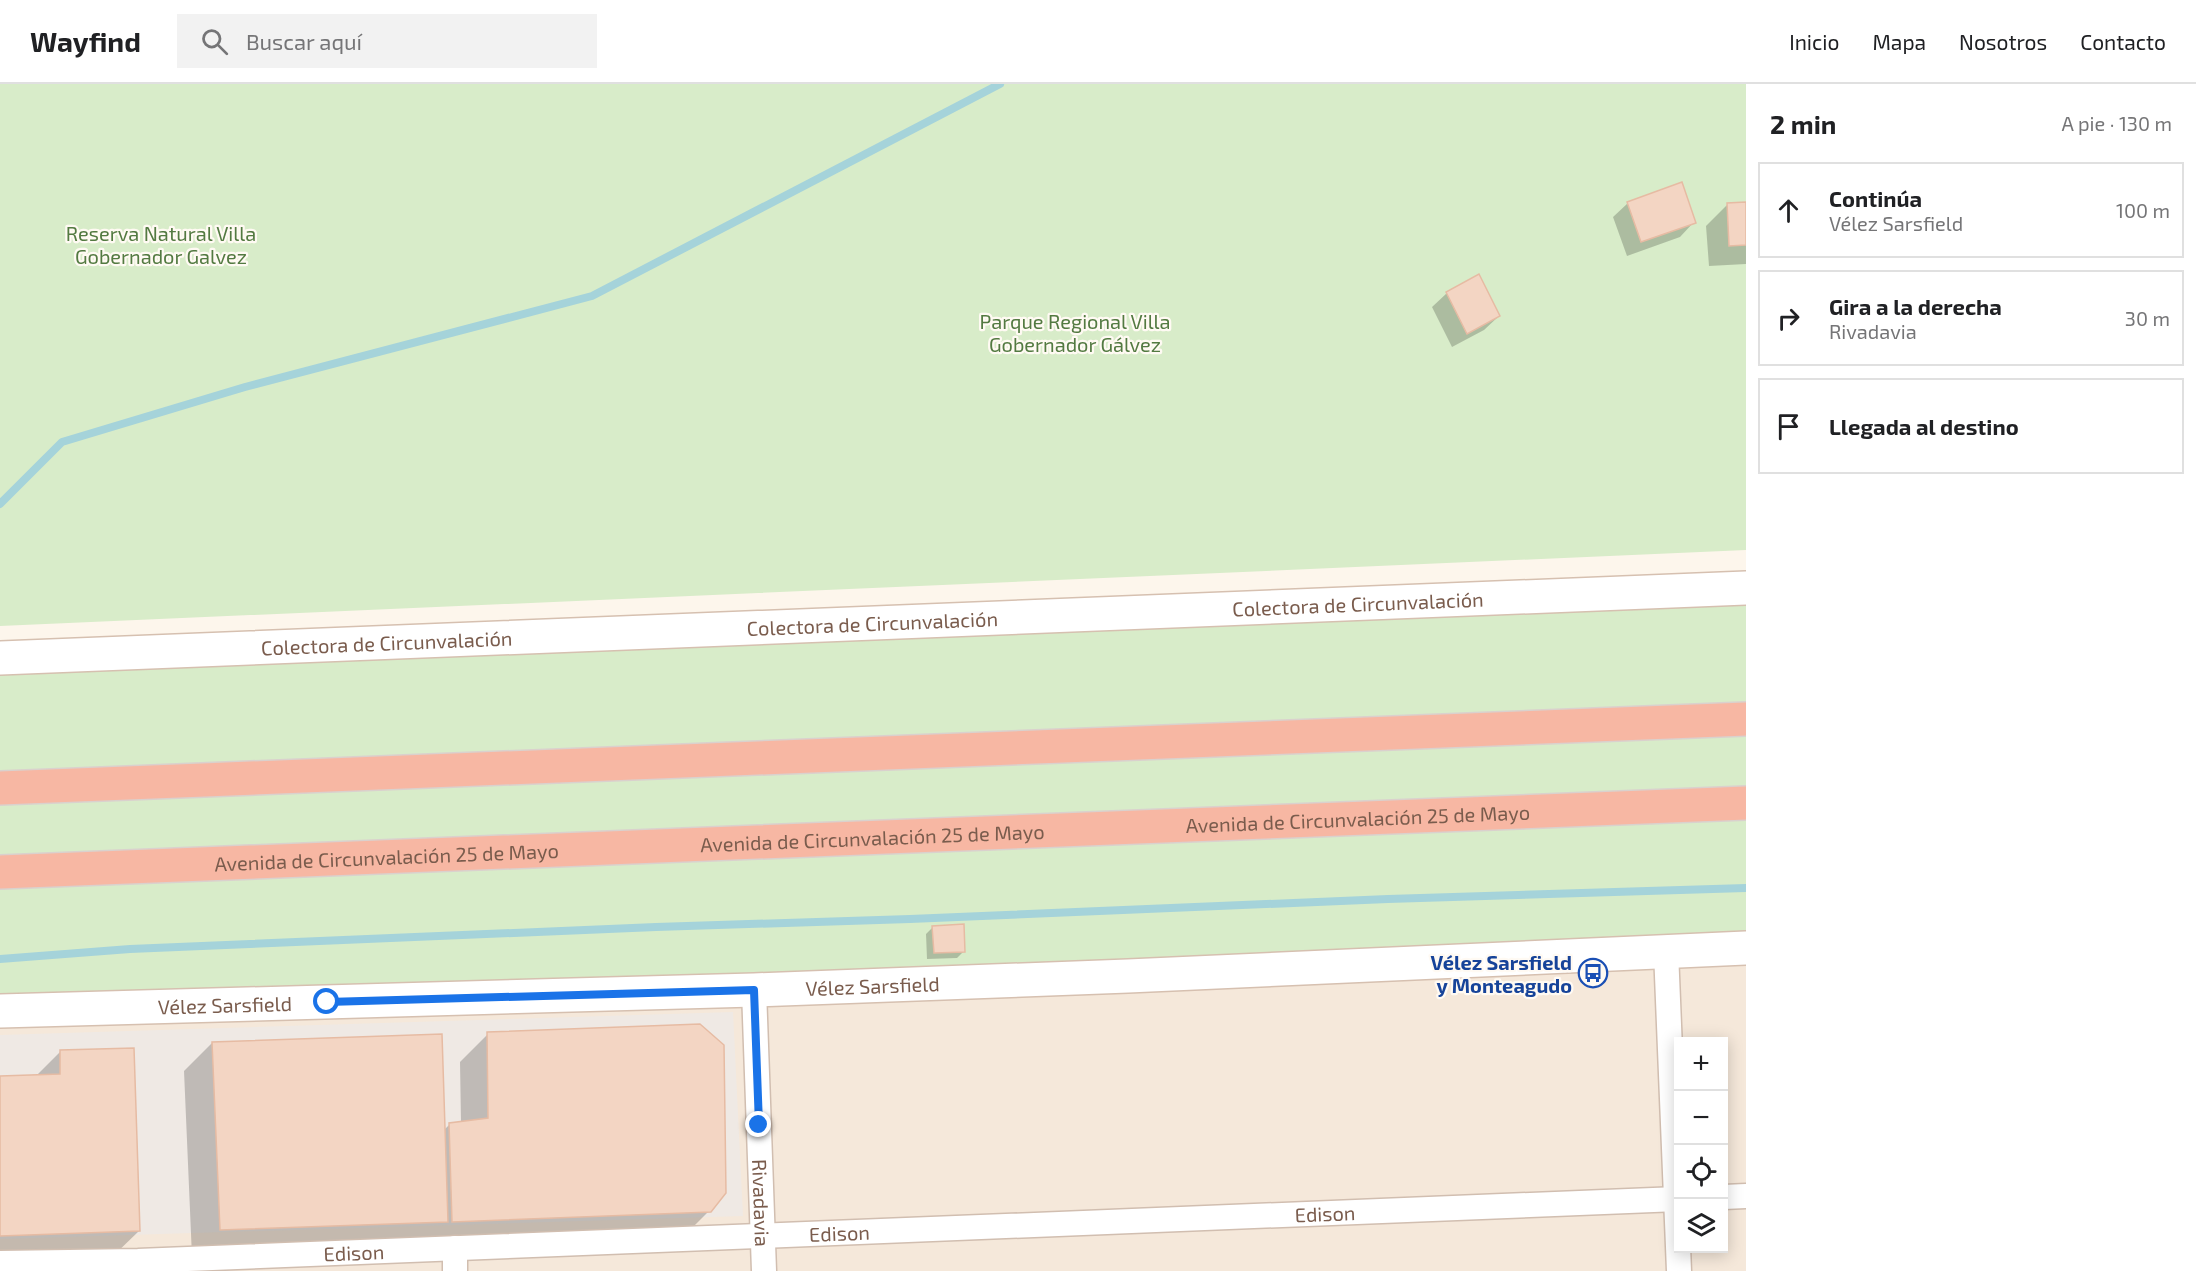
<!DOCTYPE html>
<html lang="es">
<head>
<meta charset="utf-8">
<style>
  :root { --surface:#fff; --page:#f2f2f2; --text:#202124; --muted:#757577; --line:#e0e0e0 }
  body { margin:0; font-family:"Exo 2",sans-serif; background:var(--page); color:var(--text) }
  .controls { position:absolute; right:18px; bottom:18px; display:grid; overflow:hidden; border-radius:0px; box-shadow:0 3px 15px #0003 }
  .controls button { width:54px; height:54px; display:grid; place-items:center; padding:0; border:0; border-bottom:2px solid var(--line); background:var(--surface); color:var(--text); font:30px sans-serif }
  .stop { position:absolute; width:18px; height:18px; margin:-14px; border:4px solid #1a73e8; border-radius:50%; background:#fff }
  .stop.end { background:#1a73e8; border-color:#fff; box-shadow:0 2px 6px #0008 }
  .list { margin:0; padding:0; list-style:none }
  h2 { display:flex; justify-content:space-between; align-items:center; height:78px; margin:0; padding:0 24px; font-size:26px }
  h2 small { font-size:20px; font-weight:400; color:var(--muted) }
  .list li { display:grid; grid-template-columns:39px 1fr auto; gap:18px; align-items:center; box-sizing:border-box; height:96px; margin:0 12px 12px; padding:0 12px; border:2px solid var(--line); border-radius:0px }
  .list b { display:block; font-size:22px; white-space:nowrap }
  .list p { margin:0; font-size:20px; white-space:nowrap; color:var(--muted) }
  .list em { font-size:20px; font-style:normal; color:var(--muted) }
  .icon { flex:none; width:33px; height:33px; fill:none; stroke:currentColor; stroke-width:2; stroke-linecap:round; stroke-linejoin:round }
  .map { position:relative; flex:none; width:1746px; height:1187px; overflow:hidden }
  header { display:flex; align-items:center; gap:36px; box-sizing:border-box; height:84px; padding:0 30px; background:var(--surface); border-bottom:2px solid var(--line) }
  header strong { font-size:28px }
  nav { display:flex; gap:33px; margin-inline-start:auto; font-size:21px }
  .search { width:420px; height:54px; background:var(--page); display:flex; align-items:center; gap:15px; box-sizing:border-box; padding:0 21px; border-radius:0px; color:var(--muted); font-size:22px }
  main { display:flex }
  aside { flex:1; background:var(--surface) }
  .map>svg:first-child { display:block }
</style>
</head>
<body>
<header>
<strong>Wayfind</strong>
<div class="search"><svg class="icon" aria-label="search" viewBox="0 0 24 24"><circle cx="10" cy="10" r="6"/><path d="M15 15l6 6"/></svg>Buscar aquí</div>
<nav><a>Inicio</a><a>Mapa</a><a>Nosotros</a><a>Contacto</a></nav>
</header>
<main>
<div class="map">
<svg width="1746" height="1187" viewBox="0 0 1746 1187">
  <rect width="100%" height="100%" fill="#fdf6ec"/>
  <!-- residential -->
  <path fill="#f5e8da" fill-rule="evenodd" d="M1746 864V1187H0V927ZM1678 958H1724V1164H1678Z"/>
  <!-- industrial -->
  <path fill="#efe9e4" d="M733 928 743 1132 0 1155V951Z"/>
  <!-- green -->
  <path fill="#d8ecc9" d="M0 0H1746V466L0 542Z
    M1746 504V864L0 927V574Z"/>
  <!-- shadow -->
  <path fill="#0003" d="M1628 119 1694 138 1680 153 1627 172 1613 133Z
    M1746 119V180L1709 182 1706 142 1728 120Z
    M1447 209 1499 232 1484 246 1452 263 1432 223Z
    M933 843 964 867 957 874 927 875 926 850Z
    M488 950 709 1127 681 1155 192 1173 184 987 212 959 444 1046 450 1040 461 1039 460 978Z
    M60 968 139 1147 111 1174 0 1179V994L36 992Z"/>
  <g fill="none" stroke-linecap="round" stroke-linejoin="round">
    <!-- stream -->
    <path stroke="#a5d3da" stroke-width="8" d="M0 420 62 358 245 303 592 212 1000 0
      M0 875 130 865 656 843 910 835 1388 815 1746 804"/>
  </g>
  <!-- building -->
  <path fill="#f3d5c3" stroke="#e6bba3" stroke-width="1.5" d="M1682 98 1696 139 1641 158 1627 118Z
    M1746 118V161L1729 162 1727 119Z
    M1479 190 1500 232 1467 250 1446 208Z
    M964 840 965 868 934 869 932 842Z
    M700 940 724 961 726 1109 711 1128 452 1138 449 1039 488 1034 487 948Z
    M442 950 448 1138 220 1146 212 958Z
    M134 964 140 1147 0 1152V992L60 990V966Z"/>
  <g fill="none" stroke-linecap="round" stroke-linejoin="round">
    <!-- street casing -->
    <g stroke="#d1beb0" stroke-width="27">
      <g id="street">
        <path d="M1666 867 1679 1187"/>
        <path id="s1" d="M754 906 764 1187"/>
        <path d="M1724 1113 1746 1112"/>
        <path d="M455 1164V1187"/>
        <path id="s2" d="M0 1179 138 1177 1678 1115"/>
      </g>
    </g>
    <!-- secondary casing -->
    <g stroke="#d6c0b0" stroke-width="36">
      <g id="secondary">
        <path id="s3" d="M0 574 1746 504"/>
        <path id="s4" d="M0 927 754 906 1128 892 1746 864"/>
      </g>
    </g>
    <!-- highway casing -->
    <g stroke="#dad1cd" stroke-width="36">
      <g id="highway">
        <path d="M0 704 1746 635"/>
        <path id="s5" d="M0 788 1746 719"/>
      </g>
    </g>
    <!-- street -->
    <use href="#street" stroke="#fff" stroke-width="24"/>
    <!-- secondary -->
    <use href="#secondary" stroke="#fff" stroke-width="33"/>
    <!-- highway -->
    <use href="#highway" stroke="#f7b7a3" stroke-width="33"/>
  </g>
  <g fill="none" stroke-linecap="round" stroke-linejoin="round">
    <!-- route -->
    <path stroke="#1a73e8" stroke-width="8" d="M327 918 754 906 759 1041"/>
  </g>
  <!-- icons -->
  <defs>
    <g id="bus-ring" transform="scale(1.5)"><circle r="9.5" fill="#fffaf3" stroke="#1a4fb4" stroke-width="1.5"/><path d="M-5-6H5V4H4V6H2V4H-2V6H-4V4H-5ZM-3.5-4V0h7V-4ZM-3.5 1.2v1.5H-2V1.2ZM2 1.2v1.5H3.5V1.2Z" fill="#1a4fb4"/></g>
  </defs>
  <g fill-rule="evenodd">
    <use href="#bus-ring" x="1593" y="889"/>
  </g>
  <g text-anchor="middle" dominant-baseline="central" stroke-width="4.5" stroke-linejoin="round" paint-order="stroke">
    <!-- park labels -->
    <g font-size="20" fill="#537a41" stroke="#fffaf3">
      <text x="161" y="149">Reserva Natural Villa<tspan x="161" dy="23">Gobernador Galvez</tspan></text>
      <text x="1075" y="237">Parque Regional Villa<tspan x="1075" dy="23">Gobernador Gálvez</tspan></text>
    </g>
    <!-- street labels -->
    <g font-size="20" fill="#7a5c4d" stroke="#fffaf3">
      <text stroke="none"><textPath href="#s3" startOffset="1359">Colectora de Circunvalación</textPath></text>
      <text stroke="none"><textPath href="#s3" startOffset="873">Colectora de Circunvalación</textPath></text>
      <text stroke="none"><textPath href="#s3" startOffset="387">Colectora de Circunvalación</textPath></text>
      <text stroke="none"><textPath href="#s5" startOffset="1359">Avenida de Circunvalación 25 de Mayo</textPath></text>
      <text stroke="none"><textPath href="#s5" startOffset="873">Avenida de Circunvalación 25 de Mayo</textPath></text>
      <text stroke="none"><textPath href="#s5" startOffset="387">Avenida de Circunvalación 25 de Mayo</textPath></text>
      <text stroke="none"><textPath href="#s4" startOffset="873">Vélez Sarsfield</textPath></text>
      <text stroke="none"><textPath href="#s4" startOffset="225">Vélez Sarsfield</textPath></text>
      <text stroke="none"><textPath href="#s1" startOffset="213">Rivadavia</textPath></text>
      <text stroke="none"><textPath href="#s2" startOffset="1326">Edison</textPath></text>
      <text stroke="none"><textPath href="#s2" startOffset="840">Edison</textPath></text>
      <text stroke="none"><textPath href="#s2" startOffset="354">Edison</textPath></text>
    </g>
    <!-- transit labels -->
    <g font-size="20" font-weight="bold" fill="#164399" stroke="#fffaf3" text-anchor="end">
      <text x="1572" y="878">Vélez Sarsfield<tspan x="1572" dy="23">y Monteagudo</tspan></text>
    </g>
  </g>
</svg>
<div class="controls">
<button>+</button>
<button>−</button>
<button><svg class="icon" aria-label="locate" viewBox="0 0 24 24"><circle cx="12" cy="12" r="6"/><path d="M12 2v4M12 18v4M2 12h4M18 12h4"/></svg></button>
<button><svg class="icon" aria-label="layers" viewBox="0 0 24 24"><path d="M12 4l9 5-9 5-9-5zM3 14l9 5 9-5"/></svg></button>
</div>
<div class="stop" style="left:327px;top:918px"></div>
<div class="stop end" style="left:759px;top:1041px"></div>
</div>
<aside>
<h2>2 min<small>A pie · 130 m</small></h2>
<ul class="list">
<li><svg class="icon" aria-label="ahead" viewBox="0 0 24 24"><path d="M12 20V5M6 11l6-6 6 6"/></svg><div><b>Continúa</b><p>Vélez Sarsfield</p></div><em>100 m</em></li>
<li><svg class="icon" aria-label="right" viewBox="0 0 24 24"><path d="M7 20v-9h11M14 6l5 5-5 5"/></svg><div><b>Gira a la derecha</b><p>Rivadavia</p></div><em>30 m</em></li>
<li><svg class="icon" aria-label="arrive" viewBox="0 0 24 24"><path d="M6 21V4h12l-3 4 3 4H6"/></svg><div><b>Llegada al destino</b></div></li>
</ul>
</aside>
</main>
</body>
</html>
